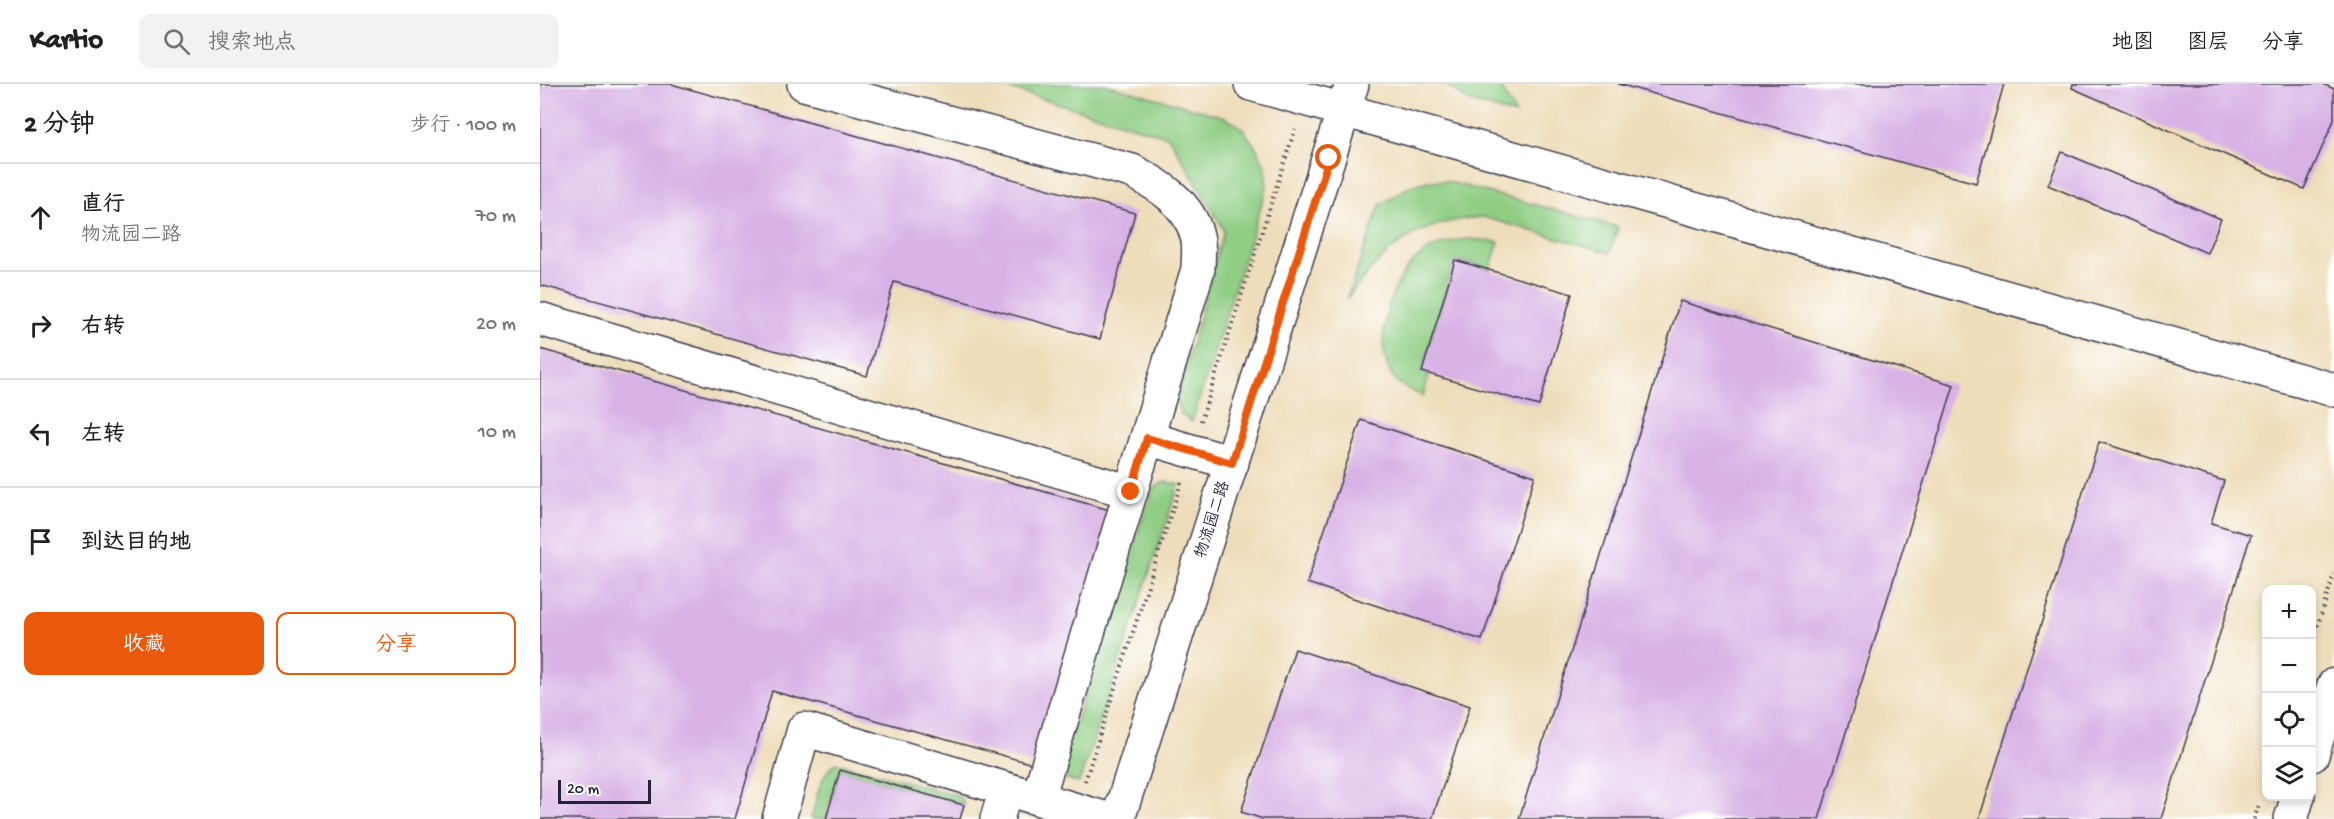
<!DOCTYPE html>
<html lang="zh">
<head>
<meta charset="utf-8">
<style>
  :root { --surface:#fff; --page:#f2f2f2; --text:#202124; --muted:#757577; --line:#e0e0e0; --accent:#ea580c }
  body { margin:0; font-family:"Gochi Hand","LXGW WenKai TC",sans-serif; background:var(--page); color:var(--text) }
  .controls { position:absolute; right:18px; bottom:18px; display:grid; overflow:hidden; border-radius:12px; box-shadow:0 3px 9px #0003 }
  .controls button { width:54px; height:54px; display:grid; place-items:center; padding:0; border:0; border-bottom:2px solid var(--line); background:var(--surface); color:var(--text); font:30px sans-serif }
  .scale { position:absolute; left:18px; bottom:15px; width:93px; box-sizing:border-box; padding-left:6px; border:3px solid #22223b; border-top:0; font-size:16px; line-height:21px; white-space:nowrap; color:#22223b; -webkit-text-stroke:4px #fff; paint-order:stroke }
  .stop { position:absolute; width:18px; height:18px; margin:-14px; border:4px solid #ea580c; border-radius:50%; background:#fff }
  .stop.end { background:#ea580c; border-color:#fff; box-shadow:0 2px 6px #0008 }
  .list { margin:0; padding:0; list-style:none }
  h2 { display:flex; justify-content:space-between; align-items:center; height:78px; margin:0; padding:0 24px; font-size:26px }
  h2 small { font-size:20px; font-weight:400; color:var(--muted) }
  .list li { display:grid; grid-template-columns:39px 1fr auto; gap:18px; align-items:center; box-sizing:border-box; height:108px; padding:0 24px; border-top:2px solid var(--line) }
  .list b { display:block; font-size:22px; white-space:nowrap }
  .list p { margin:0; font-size:20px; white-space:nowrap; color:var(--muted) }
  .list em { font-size:20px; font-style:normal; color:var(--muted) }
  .actions { display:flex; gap:12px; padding:18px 24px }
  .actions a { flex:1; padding:14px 0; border:2px solid var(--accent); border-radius:12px; text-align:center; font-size:21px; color:var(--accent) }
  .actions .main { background:var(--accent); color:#fff }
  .icon { flex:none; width:33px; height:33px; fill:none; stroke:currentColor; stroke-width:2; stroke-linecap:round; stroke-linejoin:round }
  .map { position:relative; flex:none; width:1794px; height:735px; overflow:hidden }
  header { display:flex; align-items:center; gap:36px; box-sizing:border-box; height:84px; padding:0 30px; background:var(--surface); border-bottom:2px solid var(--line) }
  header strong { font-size:28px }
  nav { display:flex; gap:33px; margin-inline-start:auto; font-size:21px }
  .search { width:420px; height:54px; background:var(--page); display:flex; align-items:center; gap:15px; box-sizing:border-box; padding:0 21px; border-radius:12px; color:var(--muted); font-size:22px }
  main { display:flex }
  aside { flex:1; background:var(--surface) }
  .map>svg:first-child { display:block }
</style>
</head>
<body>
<header>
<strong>Kartio</strong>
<div class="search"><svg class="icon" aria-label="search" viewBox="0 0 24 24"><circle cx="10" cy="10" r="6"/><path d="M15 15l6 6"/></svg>搜索地点</div>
<nav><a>地图</a><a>图层</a><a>分享</a></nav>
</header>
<main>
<aside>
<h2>2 分钟<small>步行 · 100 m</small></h2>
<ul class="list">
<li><svg class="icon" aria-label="ahead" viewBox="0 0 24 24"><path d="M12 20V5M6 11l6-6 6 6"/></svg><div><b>直行</b><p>物流园二路</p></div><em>70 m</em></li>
<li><svg class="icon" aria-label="right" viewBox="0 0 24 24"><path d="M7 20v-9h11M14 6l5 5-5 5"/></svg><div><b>右转</b></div><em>20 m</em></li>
<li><svg class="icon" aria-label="left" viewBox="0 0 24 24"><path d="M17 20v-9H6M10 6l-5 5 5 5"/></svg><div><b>左转</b></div><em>10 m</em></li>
<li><svg class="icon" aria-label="arrive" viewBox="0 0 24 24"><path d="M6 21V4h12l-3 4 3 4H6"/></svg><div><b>到达目的地</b></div></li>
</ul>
<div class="actions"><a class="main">收藏</a><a>分享</a></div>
</aside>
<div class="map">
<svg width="1794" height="735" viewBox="0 0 1794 735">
  <rect width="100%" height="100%" fill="#fff"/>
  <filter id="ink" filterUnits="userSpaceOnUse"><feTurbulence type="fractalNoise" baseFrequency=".0167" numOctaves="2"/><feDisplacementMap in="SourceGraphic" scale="12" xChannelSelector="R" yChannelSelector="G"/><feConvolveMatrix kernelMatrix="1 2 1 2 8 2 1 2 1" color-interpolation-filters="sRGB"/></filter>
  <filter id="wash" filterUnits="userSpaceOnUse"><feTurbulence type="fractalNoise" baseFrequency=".008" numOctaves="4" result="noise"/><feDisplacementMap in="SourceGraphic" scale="24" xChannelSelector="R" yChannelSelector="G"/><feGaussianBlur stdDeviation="1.35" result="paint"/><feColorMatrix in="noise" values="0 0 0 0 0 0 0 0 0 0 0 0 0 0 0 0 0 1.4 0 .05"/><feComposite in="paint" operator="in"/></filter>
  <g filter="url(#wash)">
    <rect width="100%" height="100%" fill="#eeddba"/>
    <!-- green -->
    <path fill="#90ce84" stroke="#597860" stroke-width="1.5" d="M454 0H565L685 33 703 45 716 64 725 82 727 103 652 338 640 329 636 316 684 146 629 53Z
      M905 0H959L976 31 928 17Z
      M888 97H906L1078 143 1070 169 943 133C874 138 848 162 807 214L840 121 870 102Z
      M931 155 959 158 950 185 915 176 882 288 889 290 883 312C871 307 859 302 852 291 833 261 848 204 872 179 887 163 909 156 931 155Z
      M624 398 639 400 539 699 518 692 611 409 617 402Z
      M297 679 416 711 421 714 424 721 300 686 286 735H271C277 718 279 688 297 679Z"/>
    <g id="blocks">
      <!-- building -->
      <path fill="#d8b2e5" d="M0 0H131L595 129 560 255 354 198 327 292 0 201Z
        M1078 0H1464L1436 99Z
        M1533 0H1783L1794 5V36L1764 105 1532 4Z
        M1522 68 1681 135 1667 169 1508 101Z
        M915 176 1032 210 999 322 882 288Z
        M1140 217 1414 301 1279 735H979Z
        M0 265 573 427 500 682 232 607 195 735H0Z
        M821 336 995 392 942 556 767 499Z
        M1559 358 1684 397 1671 439 1711 451 1621 735H1439Z
        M755 565 930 622 892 735H723L701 728Z
        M300 686 424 721 420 735H286Z"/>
    </g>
  </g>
  <g filter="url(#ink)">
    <use href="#blocks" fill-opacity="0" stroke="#413e4e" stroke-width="1.5"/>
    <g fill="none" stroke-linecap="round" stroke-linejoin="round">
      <!-- minor casing -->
      <g stroke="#413e4e" stroke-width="36">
        <path id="minor" d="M264 0 592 87C619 101 649 119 657 152 660 161 658 175 658 185L498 714
          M711 0 1794 306
          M0 235 591 408
          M607 354 692 379
          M1772 671 1794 601
          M239 735 264 645 567 735
          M457 735 466 705
          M578 735 812 0
          M1751 735 1758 712"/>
      </g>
      <!-- path -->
      <path stroke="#413e4e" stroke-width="4" stroke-dasharray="1.5 4.5" stroke-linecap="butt" d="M661 337 755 45
        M1772 559 1794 490
        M545 697 642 396
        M1714 735 1719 721"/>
      <!-- minor -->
      <use href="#minor" stroke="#fff" stroke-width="33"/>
    </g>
  </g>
  <g fill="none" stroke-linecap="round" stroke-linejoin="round" filter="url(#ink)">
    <!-- route -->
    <path stroke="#ea580c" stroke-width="8" d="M591 408 607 354 692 379 789 74"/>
  </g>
  <g text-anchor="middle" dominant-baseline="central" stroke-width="6" stroke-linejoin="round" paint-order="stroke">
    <!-- street labels -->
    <g font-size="16" fill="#22223b" stroke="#fff">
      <text transform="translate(674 436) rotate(-72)">物流园二路</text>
    </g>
  </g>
</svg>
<div class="controls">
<button>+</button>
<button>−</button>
<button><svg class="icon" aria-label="locate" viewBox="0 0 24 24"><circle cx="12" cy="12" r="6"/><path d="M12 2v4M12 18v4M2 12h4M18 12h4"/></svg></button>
<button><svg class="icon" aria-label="layers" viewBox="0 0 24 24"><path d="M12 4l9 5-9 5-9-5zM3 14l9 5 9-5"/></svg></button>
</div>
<div class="scale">20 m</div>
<div class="stop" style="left:789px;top:74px"></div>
<div class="stop end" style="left:591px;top:408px"></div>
</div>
</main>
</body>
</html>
